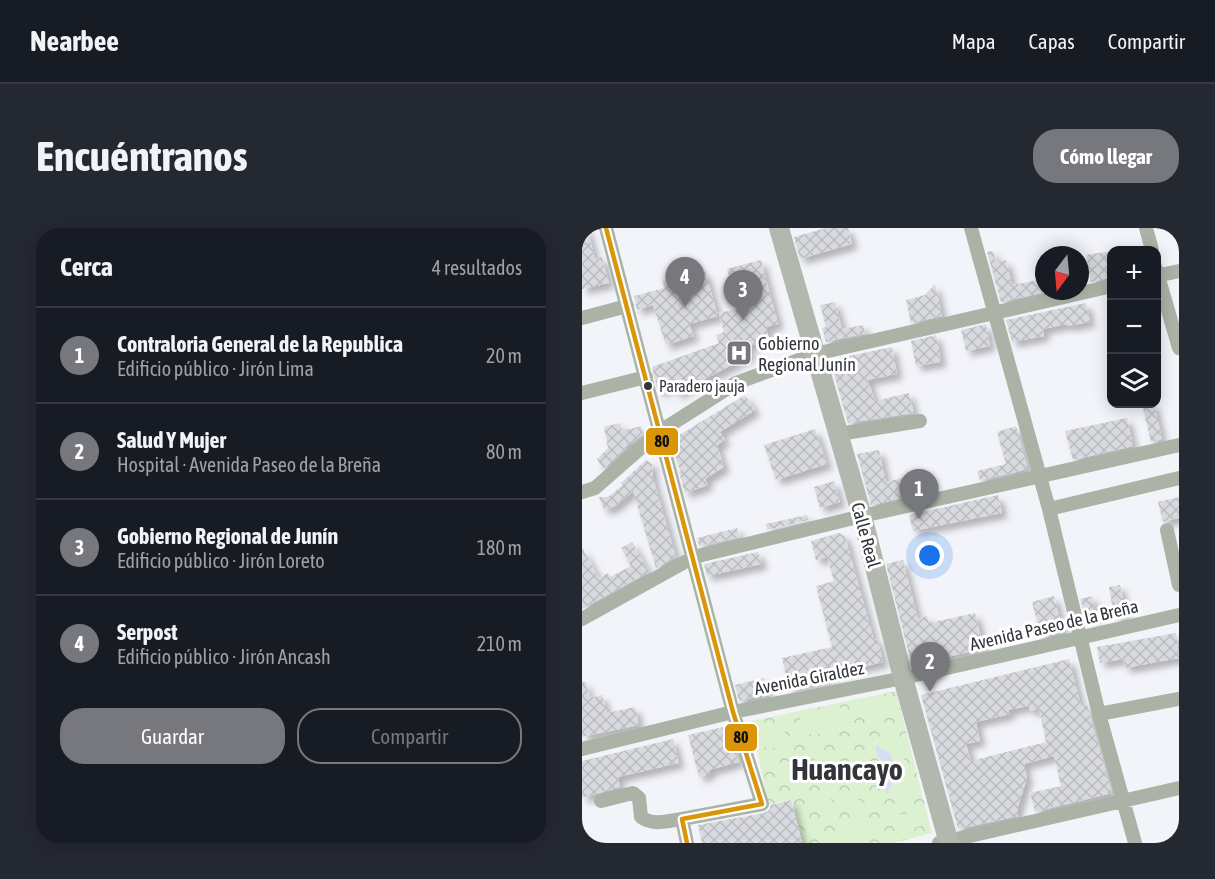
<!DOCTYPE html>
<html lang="es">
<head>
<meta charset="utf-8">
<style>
  :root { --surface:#171b24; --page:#242831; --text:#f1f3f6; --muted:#9ea1a6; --line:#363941; --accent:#77787d }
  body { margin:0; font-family:"Asap Condensed",sans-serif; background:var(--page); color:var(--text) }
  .controls { position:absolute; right:18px; top:18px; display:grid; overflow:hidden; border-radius:12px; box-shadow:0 3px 15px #0003 }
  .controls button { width:54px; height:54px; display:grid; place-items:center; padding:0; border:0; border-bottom:2px solid var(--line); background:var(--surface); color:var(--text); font:30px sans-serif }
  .compass { position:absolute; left:453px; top:18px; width:54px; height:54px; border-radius:50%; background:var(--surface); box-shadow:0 3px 15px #0003; rotate:196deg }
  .you { position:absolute; left:348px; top:328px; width:21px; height:21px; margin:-15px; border:4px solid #fff; border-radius:50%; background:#1a73e8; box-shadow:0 0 0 9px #1a73e833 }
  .badge { display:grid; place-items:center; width:39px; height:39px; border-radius:50%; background:var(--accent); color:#fff; font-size:20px; font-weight:700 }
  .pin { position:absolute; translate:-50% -50px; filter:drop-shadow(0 2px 3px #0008) }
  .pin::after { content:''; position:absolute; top:32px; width:21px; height:18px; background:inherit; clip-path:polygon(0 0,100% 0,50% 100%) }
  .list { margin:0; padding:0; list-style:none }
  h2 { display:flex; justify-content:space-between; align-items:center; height:78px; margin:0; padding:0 24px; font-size:26px }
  h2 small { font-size:20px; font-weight:400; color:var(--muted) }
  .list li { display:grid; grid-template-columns:39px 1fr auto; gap:18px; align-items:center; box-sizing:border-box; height:96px; padding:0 24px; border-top:2px solid var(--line) }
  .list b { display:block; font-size:22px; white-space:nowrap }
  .list p { margin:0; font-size:20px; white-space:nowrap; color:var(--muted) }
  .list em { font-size:20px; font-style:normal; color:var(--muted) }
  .actions { display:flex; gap:12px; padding:18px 24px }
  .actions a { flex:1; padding:14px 0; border:2px solid var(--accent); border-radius:24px; text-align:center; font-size:21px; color:var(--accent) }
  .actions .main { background:var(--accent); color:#fff }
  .icon { flex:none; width:33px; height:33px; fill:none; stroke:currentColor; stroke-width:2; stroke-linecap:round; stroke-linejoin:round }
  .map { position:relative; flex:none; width:597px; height:615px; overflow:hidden; border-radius:24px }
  header { display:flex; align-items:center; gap:36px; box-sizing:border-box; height:84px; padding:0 30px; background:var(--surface); border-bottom:2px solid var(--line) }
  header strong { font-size:28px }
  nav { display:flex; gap:33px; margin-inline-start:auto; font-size:21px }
  .intro { display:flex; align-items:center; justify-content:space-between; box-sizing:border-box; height:144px; padding:0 36px }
  h1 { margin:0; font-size:42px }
  .button { padding:15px 27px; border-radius:24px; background:var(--accent); color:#fff; font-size:21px; font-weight:700 }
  main { display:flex; gap:36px; padding:0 36px }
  aside { flex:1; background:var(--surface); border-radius:24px; box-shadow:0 3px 15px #0003 }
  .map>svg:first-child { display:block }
</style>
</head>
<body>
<header>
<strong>Nearbee</strong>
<nav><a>Mapa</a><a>Capas</a><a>Compartir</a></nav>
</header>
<div class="intro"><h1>Encuéntranos</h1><a class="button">Cómo llegar</a></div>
<main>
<aside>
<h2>Cerca<small>4 resultados</small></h2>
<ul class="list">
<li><span class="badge">1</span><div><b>Contraloria General de la Republica</b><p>Edificio público · Jirón Lima</p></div><em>20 m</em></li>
<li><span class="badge">2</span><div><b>Salud Y Mujer</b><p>Hospital · Avenida Paseo de la Breña</p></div><em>80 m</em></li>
<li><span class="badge">3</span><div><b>Gobierno Regional de Junín</b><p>Edificio público · Jirón Loreto</p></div><em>180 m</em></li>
<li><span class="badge">4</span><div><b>Serpost</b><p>Edificio público · Jirón Ancash</p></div><em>210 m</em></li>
</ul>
<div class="actions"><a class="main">Guardar</a><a>Compartir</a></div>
</aside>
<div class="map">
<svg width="597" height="615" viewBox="0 0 597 615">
  <defs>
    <pattern id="park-crowns" width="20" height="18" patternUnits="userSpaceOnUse" patternTransform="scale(1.5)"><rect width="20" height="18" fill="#dbf1d0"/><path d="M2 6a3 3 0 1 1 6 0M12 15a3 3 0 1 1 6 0" fill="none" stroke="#bdcfb3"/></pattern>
    <pattern id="building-cross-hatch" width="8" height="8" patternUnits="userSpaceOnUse" patternTransform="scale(1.5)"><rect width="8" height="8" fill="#d9dadf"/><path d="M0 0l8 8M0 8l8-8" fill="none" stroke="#bbbcc0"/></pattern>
    <filter id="shadow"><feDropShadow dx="5.5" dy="5.5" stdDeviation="3" flood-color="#0004"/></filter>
  </defs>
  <rect width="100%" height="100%" fill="#f3f4fa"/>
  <!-- grass -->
  <path fill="#dbf1d0" d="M307 468 311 487 286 492 282 474Z
    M264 479 269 499 230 507 221 502 217 489Z
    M200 494 204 509 200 519 184 523 178 498Z
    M316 505 330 564 311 569 305 566 315 548 309 526 293 517 296 511Z
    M270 518 268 527 242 545 233 548 230 536 235 526Z
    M206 533 213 538 217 552 197 558 192 537Z
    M247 566 251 575 273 569 282 574 283 577 250 585 242 580 239 568Z
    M334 583 338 598 314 604 311 596 314 588Z
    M285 595 295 598 298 607 264 615H252L250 609 256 601Z"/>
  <!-- park -->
  <path fill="url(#park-crowns)" fill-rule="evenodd" d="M314 463 350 605 311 615H264L297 607 295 598 285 595 256 601 251 609 252 615H221L210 571 178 579 185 570 169 493ZM307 468 311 486 287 492 282 474ZM264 479 269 499 230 507 221 503 218 489ZM200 494 204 509 200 519 184 522 178 498ZM316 505 330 564 311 569 305 566 306 547 302 532 295 528 293 518 309 526 293 516 296 511ZM270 518 268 527 238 534 242 545 233 548 230 536 235 526ZM206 533 213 538 217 552 197 557 192 537ZM247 566 250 575 273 569 283 576 250 585 242 580 239 568ZM334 583 338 598 314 604 311 596 314 588Z"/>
  <!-- water -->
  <path fill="#d8ddf4" d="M293 517 309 526 315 548 305 566 302 554 306 547 302 533 295 528Z"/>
  <!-- building -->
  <path fill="url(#building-cross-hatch)" fill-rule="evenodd" filter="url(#shadow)" d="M0 0H5L13 31 20 29 27 55 0 61Z
    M244 0H266L270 16 218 31 212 9Z
    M411 23 414 34 424 32 430 57 462 51V63H468L419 74 405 24Z
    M530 23V49L509 54 504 27Z
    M179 32 196 96 184 99 187 112 166 118 168 127 95 166 91 158 76 164 70 139 137 115 134 107 142 104 137 85 156 81 145 41Z
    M123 43 136 88 107 96 112 108 84 117 71 77 55 82 52 68 83 60 80 53Z
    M353 56 360 88 329 95 324 72 343 67Z
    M253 74 260 101 281 97 283 105 244 114 240 100 244 99 238 77Z
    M504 75 508 94 486 98 485 96 461 101 462 108 430 114 424 92Z
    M404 96 408 118 384 123 379 102Z
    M354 107 359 134 334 138 329 113Z
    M310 119 315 146 286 152 293 173 327 165 332 185 266 195 248 132Z
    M163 167 173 182 138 204 143 212 135 217 142 239 123 251 126 257 103 265 97 244 99 243 96 237 89 212Z
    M560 176H572L580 211 569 214Z
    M545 190 551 218 491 232 483 203Z
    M38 195 40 203 59 198 61 206 50 215 44 218 45 220 21 241 15 231 26 220 22 199Z
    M434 198 445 239 443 242 398 252 395 243 424 236 415 204Z
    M233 201 245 236 194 252 182 217Z
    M297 222 304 254 325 249 329 268 289 277 275 226Z
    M64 232 70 236 71 250 94 329 74 340 51 263 33 278 22 282 17 269H26L41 257 39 255Z
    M252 253 258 274 238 280 232 259Z
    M416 267 420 285 331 303 327 287Z
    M597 269V290L581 294 576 274Z
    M225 287 226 292 185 302 184 296Z
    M155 300 158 309 117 318 115 310Z
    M257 305 263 308 292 412 295 411 301 434 248 447 249 450 207 460 200 430 250 419 234 358 252 353 245 329 234 332 229 313Z
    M50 314 67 344 0 381V319L17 350 26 345 28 349 49 338 39 320Z
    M176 324 180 336 125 348 122 336Z
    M321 332 336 391 345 388 347 395 393 385 402 420 330 438 304 336Z
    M538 357 544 386 532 388 527 359Z
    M472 368 481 404 459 409 450 374Z
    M510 368 515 388 504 390 498 371Z
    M594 405 597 430 543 440 541 431 518 435 515 419Z
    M487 431 499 478 505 477 530 565 453 584 448 565 479 558 472 528 442 536 445 550 435 582 436 588 376 601 339 467ZM447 478 448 483 457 481 464 514 389 533 384 516 398 513 394 494 428 486 426 482Z
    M182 450 186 466 157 473 153 457Z
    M0 454H4L7 470 20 467 25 485 53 479 57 497 0 509Z
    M146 498 157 534 127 542 128 546 117 549 106 507Z
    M91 511 97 535 36 549 38 559 0 570V533Z
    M209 572 220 615H120L116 597 182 585 187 582 189 577Z"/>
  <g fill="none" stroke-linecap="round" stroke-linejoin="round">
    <!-- minor -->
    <path stroke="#aab3a5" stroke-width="14" d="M24 0 151 484 180 576 100 591 105 615
      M389 0 467 281 517 486 553 615
      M564 0 570 22
      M574 41 597 120
      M574 48 597 43
      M0 90 45 78
      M0 165 64 149
      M257 206 338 193
      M0 264 13 260 77 204 154 155 233 126 530 58
      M467 281 597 250
      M585 302 597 357
      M0 391 112 329 280 288 597 217
      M517 486 597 471
      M0 521 151 484 321 450 597 387
      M19 573 51 565 57 570 59 589C71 598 86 593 100 591
      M357 615 597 560"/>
    <!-- highway -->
    <path stroke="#b2b8ae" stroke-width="20" d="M197 0 280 288 321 450 367 615"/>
    <!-- bus-1 casing -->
    <g stroke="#fff" stroke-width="9">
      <path id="bus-1" d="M24 0 151 484 180 576 100 591 105 615"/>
    </g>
    <!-- bus-1 -->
    <use href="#bus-1" stroke="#da9509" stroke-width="4.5"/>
  </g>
  <!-- icons -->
  <defs>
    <g id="hospital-square" transform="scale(1.35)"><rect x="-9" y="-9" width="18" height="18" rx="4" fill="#77787d" stroke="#fff"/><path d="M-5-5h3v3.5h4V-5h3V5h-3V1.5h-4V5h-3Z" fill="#fff"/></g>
  </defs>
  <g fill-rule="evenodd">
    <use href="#hospital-square" x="157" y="125"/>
  </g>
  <!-- markers -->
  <circle fill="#34353a" stroke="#fff" stroke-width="2" cx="66" cy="158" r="5"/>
  <g text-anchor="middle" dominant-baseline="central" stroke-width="6" stroke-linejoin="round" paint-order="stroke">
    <!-- bus labels -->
    <g font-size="16" fill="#34353a" stroke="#fff" text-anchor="start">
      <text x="77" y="158">Paradero jauja</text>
    </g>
    <!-- poi labels -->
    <g font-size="18" fill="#34353a" stroke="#fff" text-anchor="start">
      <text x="176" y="115">Gobierno<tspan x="176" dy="21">Regional Junín</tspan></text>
    </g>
    <!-- street labels -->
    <g font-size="18" fill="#34353a" stroke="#fff">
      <text transform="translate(284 307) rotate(75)">Calle Real</text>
      <text transform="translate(472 397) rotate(-13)">Avenida Paseo de la Breña</text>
      <text transform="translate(227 450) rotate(-11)">Avenida Giraldez</text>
    </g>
    <!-- town labels -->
    <g font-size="30" font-weight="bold" fill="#34353a" stroke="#fff">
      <text x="265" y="541">Huancayo</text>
    </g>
  </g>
  <g stroke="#fff" stroke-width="2">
    <rect x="63" y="199" width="34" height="29" rx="6" fill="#da9509"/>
    <rect x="142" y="495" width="34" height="29" rx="6" fill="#da9509"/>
  </g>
  <g font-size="16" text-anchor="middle" font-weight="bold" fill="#111">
    <text x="80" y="219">80</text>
    <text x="159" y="515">80</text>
  </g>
</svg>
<div class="controls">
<button>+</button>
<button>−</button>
<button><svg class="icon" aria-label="layers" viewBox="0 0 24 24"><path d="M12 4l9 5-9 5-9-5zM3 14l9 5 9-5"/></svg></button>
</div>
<svg class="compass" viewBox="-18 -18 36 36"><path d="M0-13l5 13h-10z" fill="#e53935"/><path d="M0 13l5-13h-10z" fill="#9ea1a6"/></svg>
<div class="you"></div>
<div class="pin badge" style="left:337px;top:291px">1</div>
<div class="pin badge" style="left:348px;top:464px">2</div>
<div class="pin badge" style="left:161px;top:92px">3</div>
<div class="pin badge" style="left:103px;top:79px">4</div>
</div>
</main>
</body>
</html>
